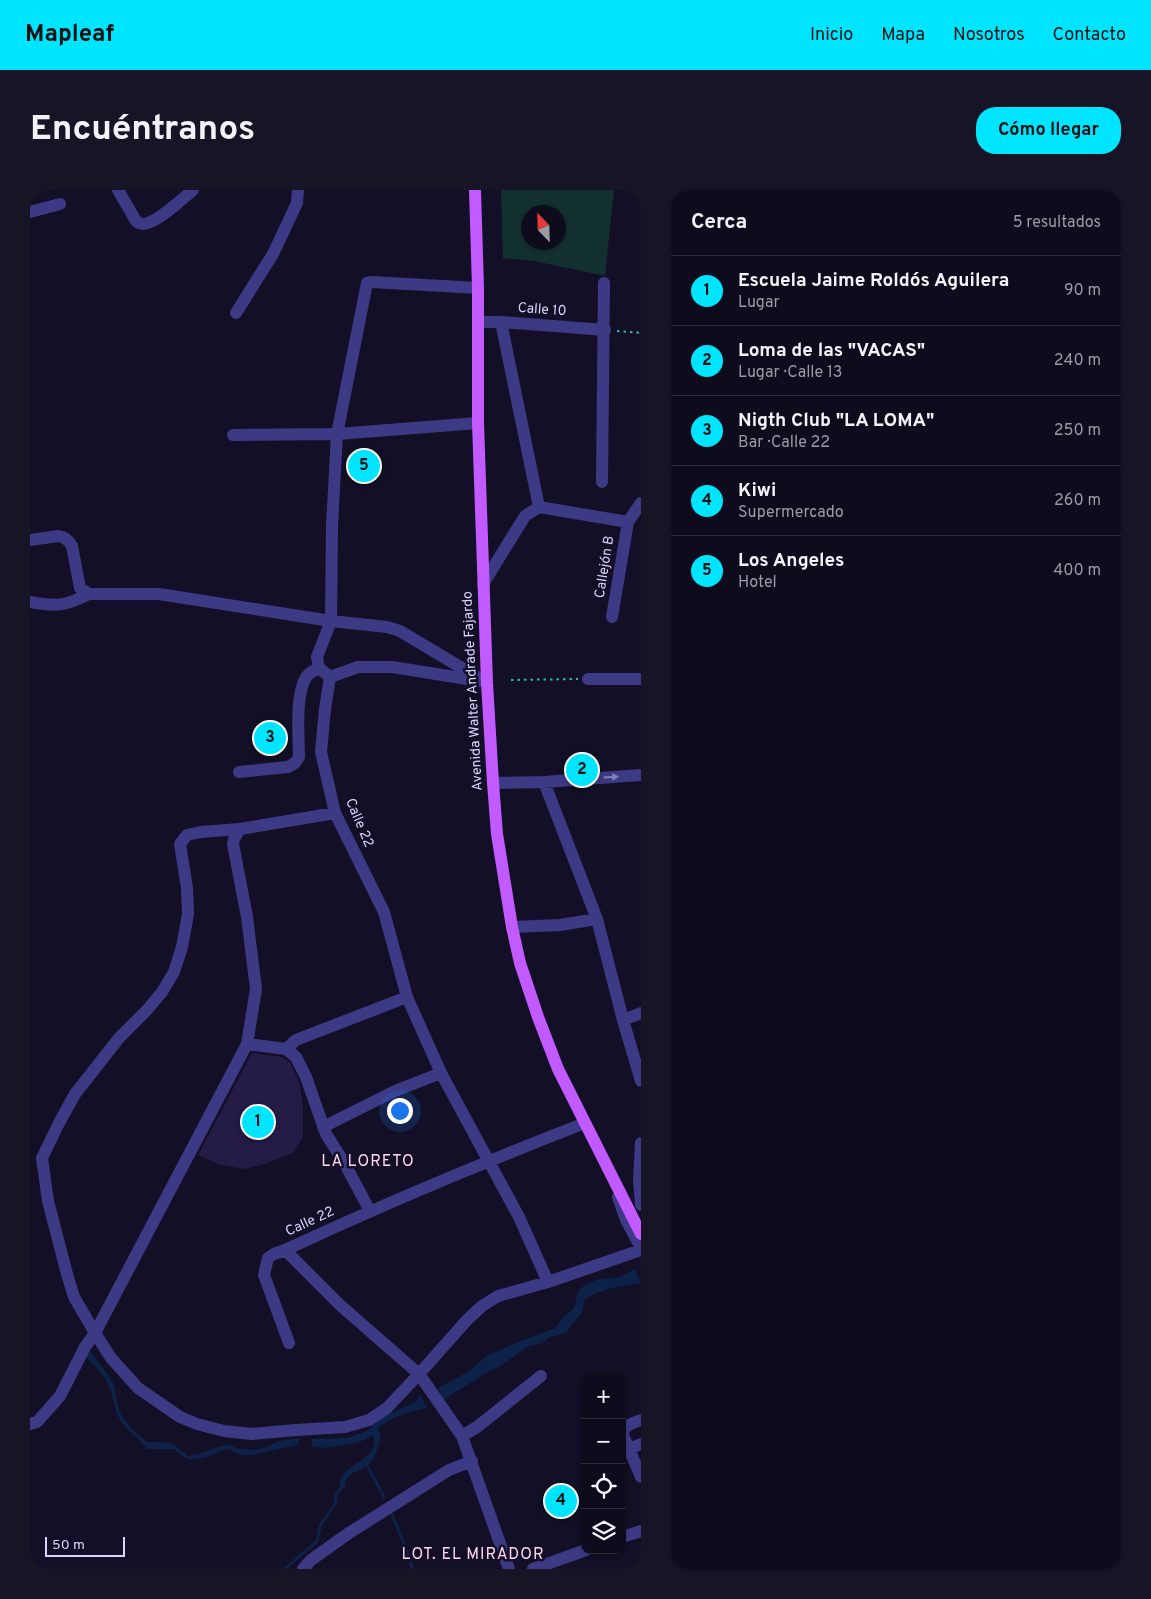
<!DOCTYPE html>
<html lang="es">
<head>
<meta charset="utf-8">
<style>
  :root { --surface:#0e0b1c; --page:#171425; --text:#f1f3f6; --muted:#9b9ba3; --line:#2e2b3b; --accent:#00e5ff }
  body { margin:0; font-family:Overpass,sans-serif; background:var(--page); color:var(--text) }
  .controls { position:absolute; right:15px; bottom:15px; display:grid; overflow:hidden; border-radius:10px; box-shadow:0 1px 4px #0004 }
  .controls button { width:45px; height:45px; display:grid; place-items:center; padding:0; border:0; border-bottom:1px solid var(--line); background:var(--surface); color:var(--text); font:25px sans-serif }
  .compass { position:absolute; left:491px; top:15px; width:45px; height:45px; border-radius:50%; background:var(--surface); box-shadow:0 1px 4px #0004; rotate:337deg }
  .scale { position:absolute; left:15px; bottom:12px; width:80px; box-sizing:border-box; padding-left:5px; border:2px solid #d9d4ff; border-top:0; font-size:14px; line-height:18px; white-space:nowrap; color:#d9d4ff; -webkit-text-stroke:4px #130f26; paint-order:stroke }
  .you { position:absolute; left:369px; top:920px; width:18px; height:18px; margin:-12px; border:4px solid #fff; border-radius:50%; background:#1a73e8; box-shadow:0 0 0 8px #1a73e833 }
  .badge { display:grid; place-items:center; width:32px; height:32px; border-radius:50%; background:var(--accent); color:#111; font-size:16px; font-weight:700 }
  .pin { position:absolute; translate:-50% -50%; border:2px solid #fff; box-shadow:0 1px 5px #0006 }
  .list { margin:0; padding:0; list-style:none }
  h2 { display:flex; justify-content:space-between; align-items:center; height:65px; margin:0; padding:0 20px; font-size:21px }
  h2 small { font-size:16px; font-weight:400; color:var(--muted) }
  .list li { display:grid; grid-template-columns:32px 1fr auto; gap:15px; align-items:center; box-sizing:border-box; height:70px; padding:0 20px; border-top:1px solid var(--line) }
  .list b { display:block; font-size:19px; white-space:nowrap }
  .list p { margin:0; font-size:16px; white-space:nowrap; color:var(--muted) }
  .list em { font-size:16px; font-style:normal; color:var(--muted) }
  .icon { flex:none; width:28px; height:28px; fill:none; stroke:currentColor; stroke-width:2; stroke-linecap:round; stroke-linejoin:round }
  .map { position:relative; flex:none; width:611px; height:1379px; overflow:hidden; border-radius:20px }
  header { display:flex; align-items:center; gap:30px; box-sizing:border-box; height:70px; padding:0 25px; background:var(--accent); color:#111 }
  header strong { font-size:24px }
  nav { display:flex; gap:28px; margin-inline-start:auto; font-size:18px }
  .intro { display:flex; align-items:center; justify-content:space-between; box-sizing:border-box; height:120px; padding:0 30px }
  h1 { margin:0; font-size:35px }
  .button { padding:12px 22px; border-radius:20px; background:var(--accent); color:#111; font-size:18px; font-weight:700 }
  main { display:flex; gap:30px; padding:0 30px }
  aside { flex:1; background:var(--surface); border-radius:20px; box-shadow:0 1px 4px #0004 }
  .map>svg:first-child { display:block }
</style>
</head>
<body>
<header>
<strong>Mapleaf</strong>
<nav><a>Inicio</a><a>Mapa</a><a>Nosotros</a><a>Contacto</a></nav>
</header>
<div class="intro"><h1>Encuéntranos</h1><a class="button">Cómo llegar</a></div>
<main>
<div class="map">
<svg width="611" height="1379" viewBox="0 0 611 1379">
  <rect width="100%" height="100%" fill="#130f26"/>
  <!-- green -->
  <path fill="#12302f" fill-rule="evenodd" d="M471 0H584L575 86 504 71 473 68ZM498 22H528V52H498Z"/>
  <!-- water -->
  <path fill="#0c2248" d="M605 1079 611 1093C592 1096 572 1098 555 1109L552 1122 536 1143 520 1147 511 1154 497 1157 469 1177 458 1182 413 1210 408 1198 439 1181 458 1165 486 1153 525 1138 532 1128 544 1118 548 1102 554 1095 566 1090 590 1087Z
    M60 1161C67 1172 77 1181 83 1193 86 1201 86 1207 88 1216 91 1230 106 1243 117 1252 140 1252 140 1250 158 1266L169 1264 197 1254 209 1259 223 1260 236 1257 249 1251 269 1248 268 1255 222 1265H211L203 1261 196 1259 177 1267 162 1270 155 1268 144 1259H117C109 1248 99 1242 91 1231 83 1220 84 1207 78 1194 73 1183 64 1176 56 1167Z
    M390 1204 397 1218C382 1221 358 1227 348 1239L351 1246C348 1256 346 1268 338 1275 327 1284 320 1280 314 1295L309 1296C310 1292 311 1287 313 1284 323 1273 350 1266 343 1245L332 1251 319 1254 293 1258 282 1256 281 1249 317 1248 339 1240 347 1229 381 1214 387 1210Z"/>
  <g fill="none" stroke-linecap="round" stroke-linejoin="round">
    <!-- stream -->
    <path stroke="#0c2248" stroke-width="3" d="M337 1275 354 1307
      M362 1325 373 1351 383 1379
      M255 1379 287 1351 291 1334 306 1313 305 1305 314 1295"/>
  </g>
  <!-- building -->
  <path fill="#241b47" d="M222 863 252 867 260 872 270 894 273 917V947L263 963 235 974 214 979 190 975 168 965Z"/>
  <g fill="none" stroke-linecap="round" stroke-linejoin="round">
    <!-- path -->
    <path stroke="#2fb8b0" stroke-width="2" stroke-dasharray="2.5 4" stroke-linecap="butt" d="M587 141 611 143
      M481 490 548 489"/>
    <!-- minor -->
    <path stroke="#3d3a85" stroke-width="12" d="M88 0 106 31C109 33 109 34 113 34 126 34 152 9 163 0
      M0 22 30 14
      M206 123 243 64 267 13 268 0
      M448 132H471L575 140
      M471 132 509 317
      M203 245 307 244 337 93 342 92 448 98
      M572 292 574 93
      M0 350 28 346C35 347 39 350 42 356L50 398 59 404H129L301 431 302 336 307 244 448 233
      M453 394 495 326 509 317 598 332 611 313
      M0 412C27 417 35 416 59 404
      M582 427 598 332
      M300 487 328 477H362L450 491
      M558 489H611
      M457 493 370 441 357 437 301 431 287 467 289 478 300 487 295 519 291 562 305 623 354 722 377 807 411 883 489 1027 518 1092
      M209 582 258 577 265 573 269 567C269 547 264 498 279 484 281 482 286 480 289 478
      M514 592 567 729
      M463 593 514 592 611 585
      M305 623 210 639 204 649 203 654 217 727 226 799 217 854 65 1143 81 1168 108 1198 150 1227 167 1234 194 1241 222 1244 266 1240 315 1237 339 1230 357 1218 389 1184 437 1130 452 1116 468 1106 518 1092 611 1060
      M482 737 530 735 567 729 593 830 611 891
      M593 830 611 823
      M217 854 256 859 266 850 377 807
      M256 859 266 867 276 887 296 944 315 974 340 1021
      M293 937 365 901 411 883
      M611 953 609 989 611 1015
      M588 1007 596 1030 611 1058
      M255 1060 244 1064 238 1068 234 1085 259 1153
      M611 1230C603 1233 593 1235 593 1245L611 1287
      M0 1234 7 1232 30 1206 55 1157 65 1143 44 1107 37 1084 18 1011 12 968 29 933 45 904 89 848 117 820 132 802 144 782 152 757 158 724 157 698 150 654 157 645 171 642 210 639
      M432 1246 447 1237 511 1186
      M599 1259 611 1254
      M592 1347 611 1341
      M273 1379 281 1370 319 1343 419 1280 442 1271
      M479 1379 432 1246 389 1184 310 1115 255 1060C354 1014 454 972 555 933
      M503 1379 556 1360"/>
    <!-- major -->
    <path stroke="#c25bff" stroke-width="12" d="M445 0 448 98V233L457 493 463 593 467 644 482 737 490 773 508 827 528 879 611 1044"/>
  </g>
  <!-- one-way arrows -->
  <defs><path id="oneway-solid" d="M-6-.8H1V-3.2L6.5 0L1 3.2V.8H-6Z" transform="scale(1.25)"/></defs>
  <use fill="#837fbc" href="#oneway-solid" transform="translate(581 587) rotate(-4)"/>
  <g text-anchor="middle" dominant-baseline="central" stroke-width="5" stroke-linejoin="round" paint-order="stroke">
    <!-- street labels -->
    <g font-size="14" fill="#d9d4ff" stroke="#130f26">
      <text transform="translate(512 120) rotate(4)">Calle 10</text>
      <text transform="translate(575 377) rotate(-81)">Callejón B</text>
      <text transform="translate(443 501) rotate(-93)">Avenida Walter Andrade Fajardo</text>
      <text transform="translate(329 633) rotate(67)">Calle 22</text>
      <text transform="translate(280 1032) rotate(-25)">Calle 22</text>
    </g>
    <!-- quarter labels -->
    <g font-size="16" letter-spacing="1" fill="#ffd6f0" stroke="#130f26">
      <text x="338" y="972">LA LORETO</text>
      <text x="443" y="1365">LOT. EL MIRADOR</text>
    </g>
  </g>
</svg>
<div class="controls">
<button>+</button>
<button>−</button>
<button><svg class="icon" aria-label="locate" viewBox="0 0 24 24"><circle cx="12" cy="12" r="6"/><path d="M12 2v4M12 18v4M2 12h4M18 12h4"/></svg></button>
<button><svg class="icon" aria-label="layers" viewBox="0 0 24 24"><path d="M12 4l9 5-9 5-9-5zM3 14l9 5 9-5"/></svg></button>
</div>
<svg class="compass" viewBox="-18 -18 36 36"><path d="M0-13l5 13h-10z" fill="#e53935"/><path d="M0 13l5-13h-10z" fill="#9b9ba3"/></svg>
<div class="scale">50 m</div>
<div class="you"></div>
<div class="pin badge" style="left:228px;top:932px">1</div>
<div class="pin badge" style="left:552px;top:580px">2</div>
<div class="pin badge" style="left:240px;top:548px">3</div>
<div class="pin badge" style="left:531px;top:1311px">4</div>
<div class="pin badge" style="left:334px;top:276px">5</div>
</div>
<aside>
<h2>Cerca<small>5 resultados</small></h2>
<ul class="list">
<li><span class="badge">1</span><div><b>Escuela Jaime Roldós Aguilera</b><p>Lugar</p></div><em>90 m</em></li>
<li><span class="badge">2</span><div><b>Loma de las &quot;VACAS&quot;</b><p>Lugar · Calle 13</p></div><em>240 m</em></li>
<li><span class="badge">3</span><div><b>Nigth Club &quot;LA LOMA&quot;</b><p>Bar · Calle 22</p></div><em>250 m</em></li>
<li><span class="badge">4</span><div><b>Kiwi</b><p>Supermercado</p></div><em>260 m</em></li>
<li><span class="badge">5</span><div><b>Los Angeles</b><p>Hotel</p></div><em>400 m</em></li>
</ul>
</aside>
</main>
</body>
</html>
